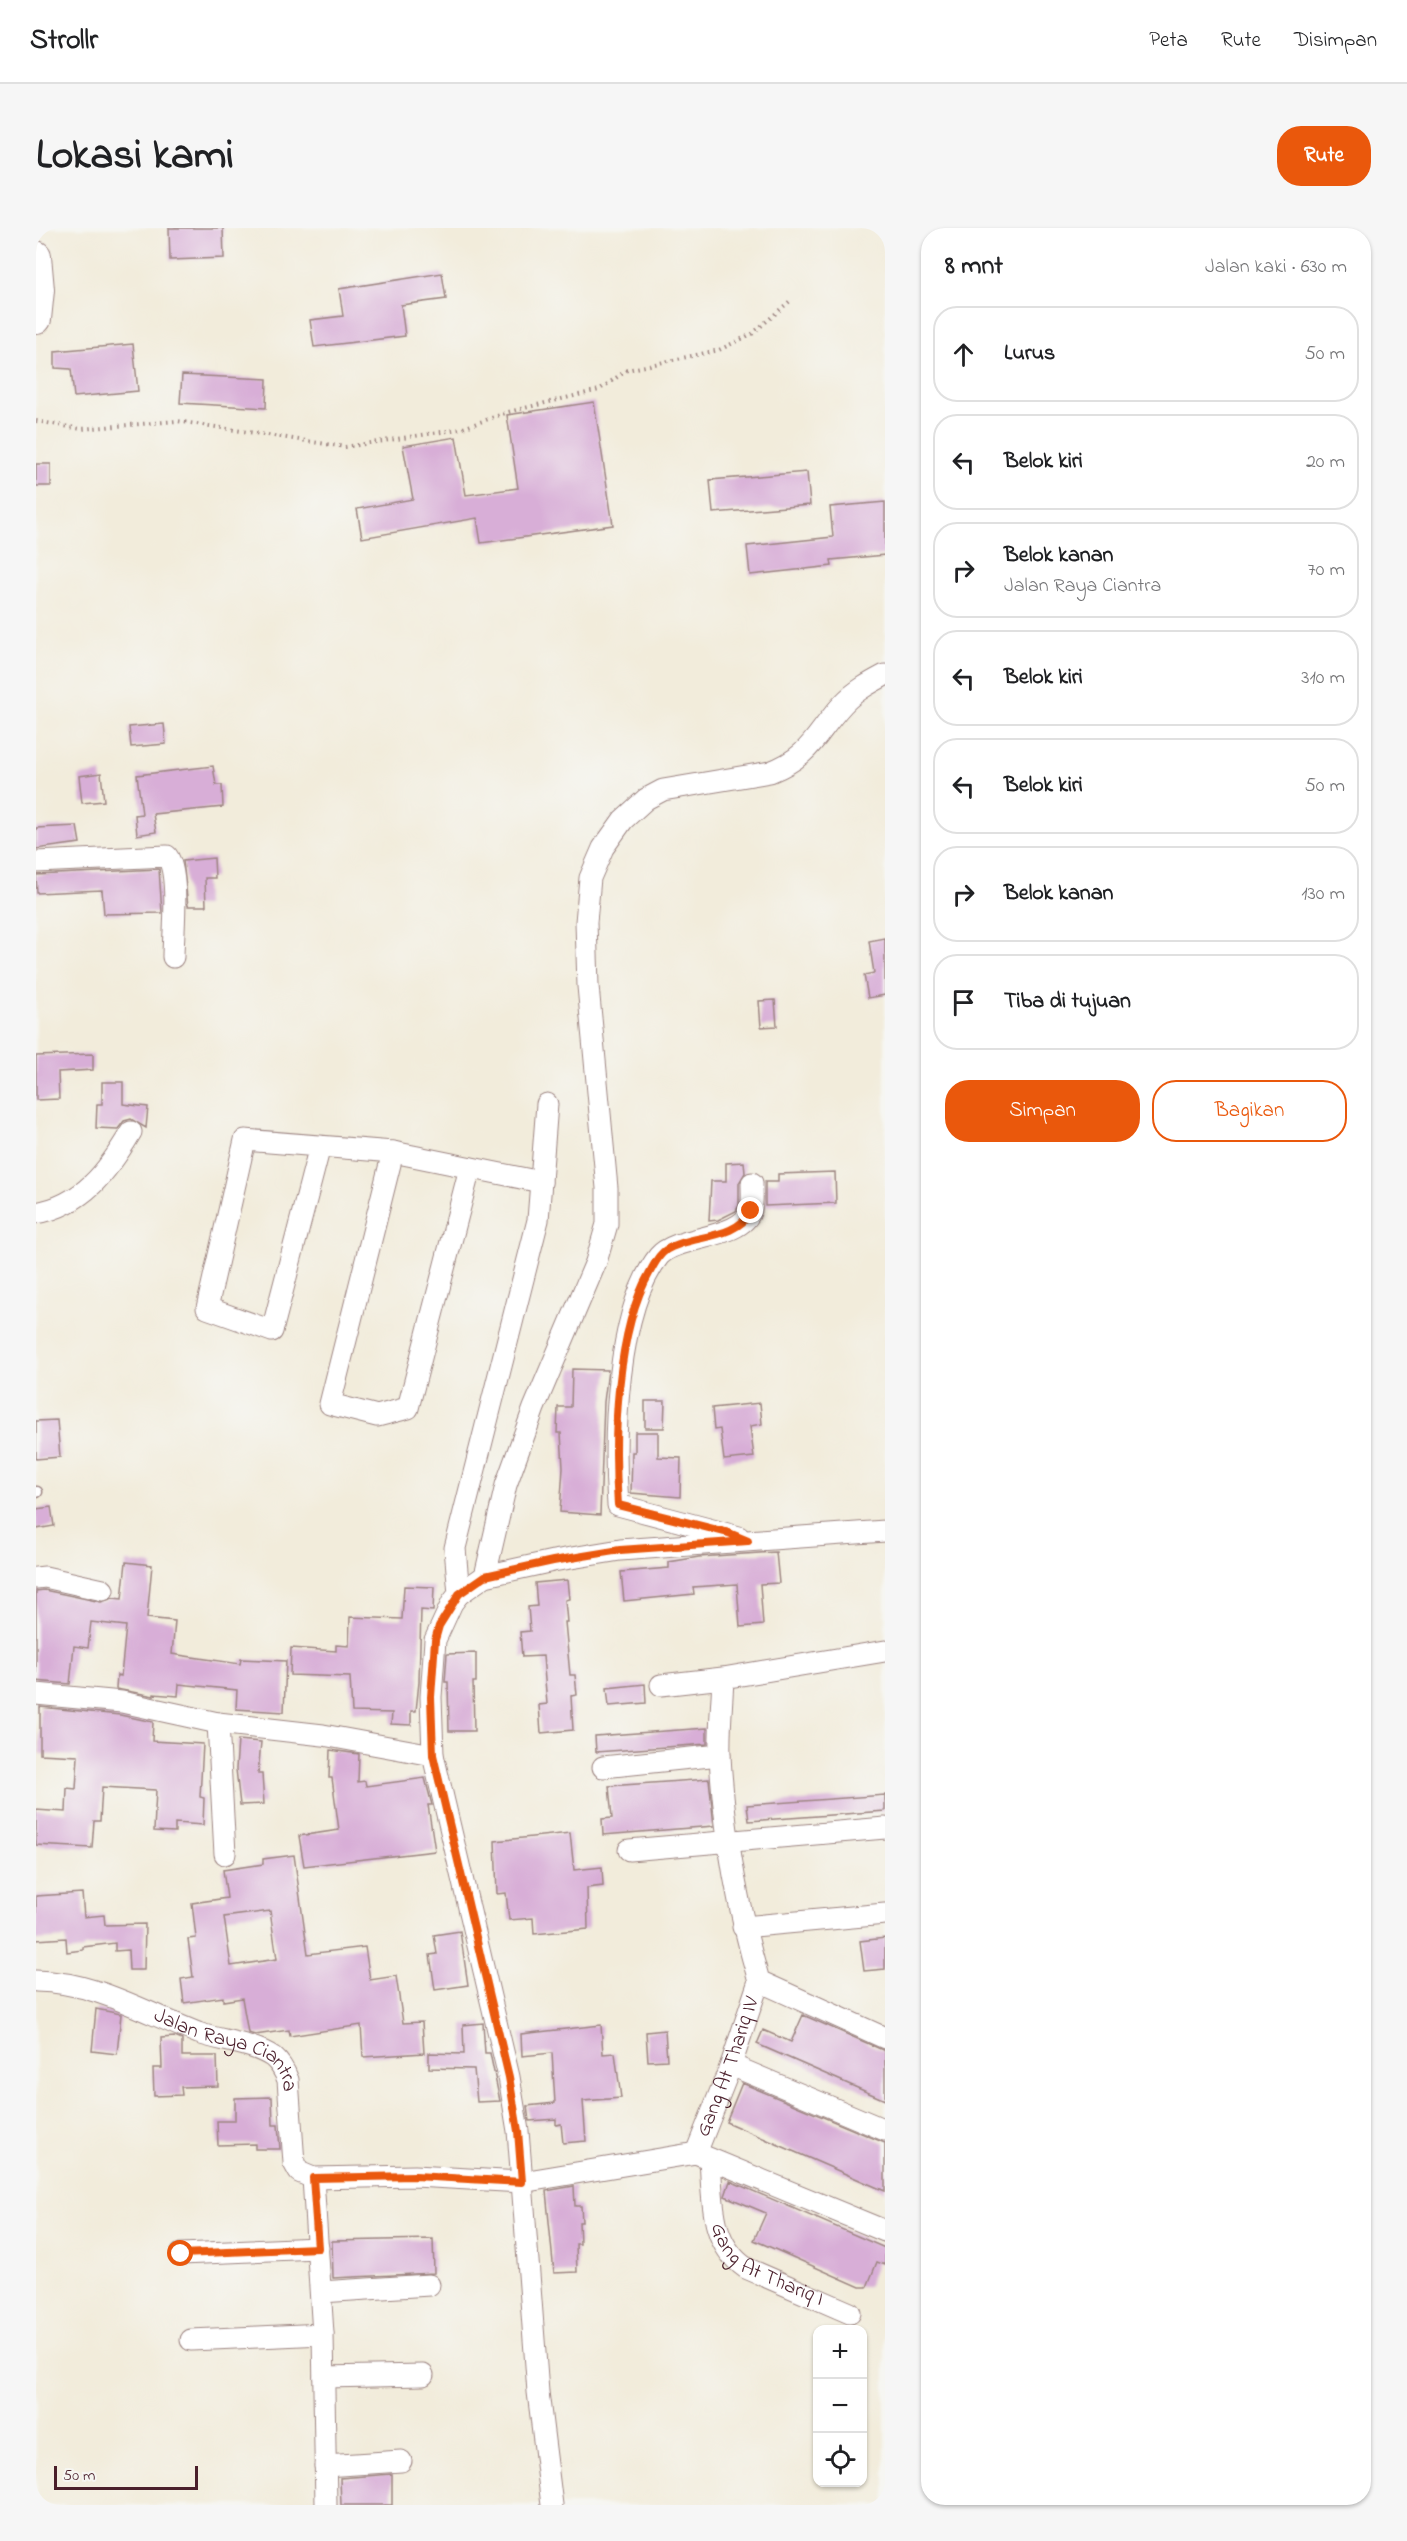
<!DOCTYPE html>
<html lang="id">
<head>
<meta charset="utf-8">
<style>
  :root { --surface:#fff; --page:#f6f6f6; --text:#202124; --muted:#757577; --line:#e0e0e0; --accent:#ea580c }
  body { margin:0; font-family:"Indie Flower",sans-serif; background:var(--page); color:var(--text) }
  .controls { position:absolute; right:18px; bottom:18px; display:grid; overflow:hidden; border-radius:12px; box-shadow:0 2px 4px #0004 }
  .controls button { width:54px; height:54px; display:grid; place-items:center; padding:0; border:0; border-bottom:2px solid var(--line); background:var(--surface); color:var(--text); font:30px sans-serif }
  .scale { position:absolute; left:18px; bottom:15px; width:144px; box-sizing:border-box; padding-left:6px; border:3px solid #4a1f2b; border-top:0; font-size:16px; line-height:21px; white-space:nowrap; color:#4a1f2b; -webkit-text-stroke:4px #f6f6f2; paint-order:stroke }
  .stop { position:absolute; width:18px; height:18px; margin:-14px; border:4px solid #ea580c; border-radius:50%; background:#fff }
  .stop.end { background:#ea580c; border-color:#fff; box-shadow:0 2px 6px #0008 }
  .list { margin:0; padding:0; list-style:none }
  h2 { display:flex; justify-content:space-between; align-items:center; height:78px; margin:0; padding:0 24px; font-size:26px }
  h2 small { font-size:20px; font-weight:400; color:var(--muted) }
  .list li { display:grid; grid-template-columns:39px 1fr auto; gap:18px; align-items:center; box-sizing:border-box; height:96px; margin:0 12px 12px; padding:0 12px; border:2px solid var(--line); border-radius:24px }
  .list b { display:block; font-size:22px; white-space:nowrap }
  .list p { margin:0; font-size:20px; white-space:nowrap; color:var(--muted) }
  .list em { font-size:20px; font-style:normal; color:var(--muted) }
  .actions { display:flex; gap:12px; padding:18px 24px }
  .actions a { flex:1; padding:14px 0; border:2px solid var(--accent); border-radius:24px; text-align:center; font-size:21px; color:var(--accent) }
  .actions .main { background:var(--accent); color:#fff }
  .icon { flex:none; width:33px; height:33px; fill:none; stroke:currentColor; stroke-width:2; stroke-linecap:round; stroke-linejoin:round }
  .map { position:relative; flex:none; width:849px; height:2277px; overflow:hidden; border-radius:24px }
  header { display:flex; align-items:center; gap:36px; box-sizing:border-box; height:84px; padding:0 30px; background:var(--surface); border-bottom:2px solid var(--line) }
  header strong { font-size:28px }
  nav { display:flex; gap:33px; margin-inline-start:auto; font-size:21px }
  .intro { display:flex; align-items:center; justify-content:space-between; box-sizing:border-box; height:144px; padding:0 36px }
  h1 { margin:0; font-size:42px }
  .button { padding:15px 27px; border-radius:24px; background:var(--accent); color:#fff; font-size:21px; font-weight:700 }
  main { display:flex; gap:36px; padding:0 36px }
  aside { flex:1; background:var(--surface); border-radius:24px; box-shadow:0 2px 4px #0004 }
  .map>svg:first-child { display:block }
</style>
</head>
<body>
<header>
<strong>Strollr</strong>
<nav><a>Peta</a><a>Rute</a><a>Disimpan</a></nav>
</header>
<div class="intro"><h1>Lokasi kami</h1><a class="button">Rute</a></div>
<main>
<div class="map">
<svg width="849" height="2277" viewBox="0 0 849 2277">
  <rect width="100%" height="100%" fill="#f6f6f2"/>
  <filter id="ink" filterUnits="userSpaceOnUse"><feTurbulence type="fractalNoise" baseFrequency=".0167" numOctaves="2"/><feDisplacementMap in="SourceGraphic" scale="12" xChannelSelector="R" yChannelSelector="G"/><feConvolveMatrix kernelMatrix="1 2 1 2 8 2 1 2 1" color-interpolation-filters="sRGB"/></filter>
  <filter id="wash" filterUnits="userSpaceOnUse"><feTurbulence type="fractalNoise" baseFrequency=".008" numOctaves="4" result="noise"/><feDisplacementMap in="SourceGraphic" scale="24" xChannelSelector="R" yChannelSelector="G"/><feGaussianBlur stdDeviation="1.35" result="paint"/><feColorMatrix in="noise" values="0 0 0 0 0 0 0 0 0 0 0 0 0 0 0 0 0 1.4 0 .05"/><feComposite in="paint" operator="in"/></filter>
  <g filter="url(#wash)">
    <rect width="100%" height="100%" fill="#f2ecdb"/>
    <g id="blocks">
      <!-- building -->
      <path fill="#d8aed7" fill-rule="evenodd" d="M133 0H187L188 30 134 32Z
        M406 45 410 71 365 77 369 108 278 119 274 92 307 88 303 61Z
        M97 116 102 163 38 169 35 141 19 140V123Z
        M146 147 231 151 230 180 144 175Z
        M558 174 577 297 445 315 441 290 326 310 321 281 377 271 367 218 420 209 430 267 482 260 471 187Z
        M0 236H15V258H0Z
        M771 244 774 277 677 285 674 252Z
        M849 274V327L795 332 796 338 714 347 711 318 797 309 794 279Z
        M128 496 130 516 95 519 93 499Z
        M177 538 180 557H186L187 579 117 586 120 604 101 607 99 587 106 586 101 547Z
        M65 545 68 573 46 575 43 548Z
        M41 598 44 615 0 621V600Z
        M178 630 179 650H169L170 678H152L147 633Z
        M123 641 126 685 68 686 66 662 1 665 0 647Z
        M849 710V767L832 770 828 747 838 745 833 713Z
        M739 772 741 798 725 799 723 773Z
        M57 826V842L22 844 23 871 0 872V828Z
        M66 854H87V876L112 879 110 900 95 891 88 893 82 901 60 900 61 876H66Z
        M708 934 709 945 703 955V977L700 983 682 992 673 993 675 953H690V935Z
        M799 944 800 975 729 978V954H742V946Z
        M536 1141 572 1142 568 1174 564 1287 524 1284 527 1240 525 1205H521L522 1179H535Z
        M609 1173H629L628 1200H609Z
        M724 1175 726 1196 714 1198 718 1229 688 1232 684 1201 678 1202 676 1180Z
        M21 1192 24 1229 0 1231V1193Z
        M599 1204H622V1229L645 1230 644 1269 595 1265 596 1224H599Z
        M15 1279 18 1298 0 1301V1281Z
        M740 1324 743 1355 724 1356 727 1397 704 1399 701 1356 657 1359 658 1366 588 1373 585 1344 633 1340V1334L663 1329Z
        M90 1334 116 1337 111 1390 139 1393 136 1426 204 1436 205 1431 250 1433 248 1484 200 1481 201 1462 143 1456 142 1468 118 1466V1468L80 1461 81 1447 85 1448 90 1398 55 1394 52 1420 38 1418 34 1456 0 1453V1363L8 1362 65 1374 77 1370 86 1371Z
        M531 1352 533 1371 529 1372 531 1394H529L534 1447H539L541 1467 535 1468 537 1502 505 1505 503 1477 511 1476 507 1428 486 1429 484 1404 494 1403 492 1379 501 1378 499 1355Z
        M368 1358 398 1359 397 1383 385 1382 383 1454 380 1483H375V1497L355 1496 356 1485 316 1484 314 1449 254 1447 255 1420 300 1423V1417L313 1418 314 1389 366 1391Z
        M440 1425V1454H437L438 1503H413L412 1454H409L411 1426Z
        M609 1456 610 1475 573 1478 571 1460Z
        M4 1479 84 1487 117 1494 116 1513 167 1516 164 1569 168 1570 167 1597 139 1595V1604L118 1603 120 1562 66 1559 64 1593H58L56 1620 0 1617V1582L30 1584 31 1560 40 1561 42 1528 4 1526Z
        M671 1500V1516L560 1524 559 1508Z
        M202 1512 225 1514 222 1546H226L228 1576 204 1577 200 1541Z
        M294 1522 323 1526 322 1554 329 1553 330 1558 389 1550 396 1577H392L399 1623 268 1638 263 1608 303 1602 296 1550H293Z
        M673 1551 678 1598 567 1607 566 1591 576 1590 573 1558Z
        M849 1567V1583L713 1593 711 1577Z
        M534 1605 538 1642 566 1639 567 1658 551 1660 552 1701 498 1706 497 1690 473 1692 470 1665 461 1666 459 1613Z
        M258 1627 272 1726 329 1719 334 1752 360 1748 367 1795 386 1794 388 1825 327 1829 325 1797 254 1808 253 1802 219 1807 212 1805 206 1770 187 1773V1769L148 1775 145 1751 157 1749 152 1711 160 1710 156 1675 191 1670 187 1642 227 1636V1631ZM234 1683 241 1731 195 1738 188 1689Z
        M46 1665 48 1689 68 1687 69 1697 109 1696 108 1742H93L92 1722 79 1723V1715L47 1719V1722L31 1724 30 1710 0 1712V1668Z
        M424 1703 432 1757 399 1762 394 1727 401 1726 398 1707Z
        M849 1710V1741L828 1743 824 1713Z
        M60 1781 85 1786 81 1826 56 1823Z
        M767 1787 849 1823V1872L721 1816 727 1802 755 1814Z
        M447 1795 449 1825H454L464 1873 441 1874 438 1841 393 1840V1825L428 1826 427 1797Z
        M565 1797 567 1826 579 1825 585 1870 547 1873 550 1913 527 1915 525 1896 520 1897V1891L493 1893 491 1878 519 1875 516 1825 486 1828 485 1806Z
        M629 1802 631 1832 612 1833 610 1804Z
        M139 1809 146 1812V1828H181L182 1858 145 1859 146 1867 118 1868 117 1840H126L125 1810Z
        M706 1855 849 1915V1963L690 1894Z
        M236 1869 237 1897H242L244 1921H219V1916L182 1917 181 1893H199V1870Z
        M694 1953 849 2020V2037L841 2034 831 2059H824L718 2012 730 1985 689 1968Z
        M538 1958 539 1978H545L546 1994H543L544 2016H540L541 2044 518 2045 510 1963Z
        M397 2011 398 2045 297 2050 296 2013Z
        M356 2246V2277H305L304 2250Z"/>
    </g>
  </g>
  <g filter="url(#ink)">
    <use href="#blocks" fill-opacity="0" stroke="#9e8683" stroke-width="1.5"/>
    <g fill="none" stroke-linecap="round" stroke-linejoin="round">
      <!-- lane casing -->
      <g stroke="#9e8683" stroke-width="13">
        <path id="lane" d="M0 1264H1"/>
      </g>
      <!-- street casing -->
      <g stroke="#9e8683" stroke-width="23">
        <g id="street">
          <path d="M0 634 131 628C144 646 137 706 137 729"/>
          <path d="M284 918 236 1103 171 1080 209 912 357 924 505 954"/>
          <path d="M357 924 294 1176 341 1188 372 1180 434 940"/>
          <path d="M0 985C47 977 72 943 95 904"/>
          <path d="M849 1303 584 1322 517 1333 449 1348 423 1366 416 1375 399 1412 395 1469 397 1527 473 1849 482 1903 486 1954 660 1925 849 2003"/>
          <path d="M703 1309 582 1277C577 1210 580 1082 623 1028 641 1007 706 1012 715 982 717 974 716 963 716 955"/>
          <path d="M449 1348 470 1257 498 1180 560 1034 571 996V960L552 758 550 694 554 650 567 620 587 592 610 571 627 562 734 544C776 528 779 506 807 476 819 463 834 455 849 447"/>
          <path d="M0 1350 9 1349 67 1362"/>
          <path d="M423 1366 419 1320 502 992 511 876"/>
          <path d="M687 1450C686 1476 683 1502 684 1528 688 1604 702 1681 723 1753L849 1810"/>
          <path d="M625 1457 687 1450 849 1423"/>
          <path d="M0 1466 86 1474 182 1495 287 1507 397 1527"/>
          <path d="M182 1495 189 1626"/>
          <path d="M567 1539 684 1527"/>
          <path d="M593 1622 849 1600"/>
          <path d="M707 1699 849 1686"/>
          <path id="s1" d="M0 1753C60 1754 107 1784 162 1805 185 1813 216 1815 237 1829 244 1835 249 1844 252 1852L258 1935 263 1944 277 1950 379 1948 486 1954 502 2164 516 2277"/>
          <path d="M695 1837 849 1902"/>
          <path id="s2" d="M660 1925 695 1837 723 1753"/>
          <path id="s3" d="M674 1931C677 1970 673 2015 710 2040L814 2085"/>
          <path d="M277 1950 287 2106 290 2277"/>
          <path d="M145 2026 282 2020"/>
          <path d="M285 2064 393 2057"/>
          <path d="M155 2112 287 2106"/>
          <path d="M288 2149 387 2147"/>
          <path d="M289 2238 365 2233"/>
        </g>
      </g>
      <!-- secondary casing -->
      <g stroke="#9e8683" stroke-width="32">
        <path id="secondary" d="M0 28 3 62 0 91"/>
      </g>
      <!-- path -->
      <path stroke="#9e8683" stroke-width="4" stroke-dasharray="1.5 4.5" stroke-linecap="butt" d="M0 193 45 201 141 193 309 219 424 201 472 184 563 162 591 142 683 122 716 106 754 73"/>
      <!-- lane -->
      <use href="#lane" stroke="#fff" stroke-width="10"/>
      <!-- street -->
      <use href="#street" stroke="#fff" stroke-width="21"/>
      <!-- secondary -->
      <use href="#secondary" stroke="#fff" stroke-width="30"/>
    </g>
  </g>
  <g fill="none" stroke-linecap="round" stroke-linejoin="round" filter="url(#ink)">
    <!-- route -->
    <path stroke="#ea580c" stroke-width="8" d="M145 2026 282 2020 277 1950 379 1948 486 1954 482 1903 473 1849 397 1527 395 1469 399 1412 403 1398 423 1366 449 1348 517 1333 584 1322 712 1313 693 1305 582 1277C577 1211 580 1102 614 1044 618 1037 622 1027 630 1022 654 1006 700 1013 715 983"/>
  </g>
  <g text-anchor="middle" dominant-baseline="central" stroke-width="4.5" stroke-linejoin="round" paint-order="stroke">
    <!-- street labels -->
    <g font-size="21" fill="#4a1f2b" stroke="#f6f6f2">
      <text stroke="none"><textPath href="#s1" startOffset="207">Jalan Raya Ciantra</textPath></text>
      <text stroke="none"><textPath href="#s2" startOffset="92">Gang At Thariq IV</textPath></text>
      <text stroke="none"><textPath href="#s3" startOffset="134">Gang At Thariq I</textPath></text>
    </g>
  </g>
</svg>
<div class="controls">
<button>+</button>
<button>−</button>
<button><svg class="icon" aria-label="locate" viewBox="0 0 24 24"><circle cx="12" cy="12" r="6"/><path d="M12 2v4M12 18v4M2 12h4M18 12h4"/></svg></button>
</div>
<div class="scale">50 m</div>
<div class="stop" style="left:145px;top:2026px"></div>
<div class="stop end" style="left:715px;top:983px"></div>
</div>
<aside>
<h2>8 mnt<small>Jalan kaki · 630 m</small></h2>
<ul class="list">
<li><svg class="icon" aria-label="ahead" viewBox="0 0 24 24"><path d="M12 20V5M6 11l6-6 6 6"/></svg><div><b>Lurus</b></div><em>50 m</em></li>
<li><svg class="icon" aria-label="left" viewBox="0 0 24 24"><path d="M17 20v-9H6M10 6l-5 5 5 5"/></svg><div><b>Belok kiri</b></div><em>20 m</em></li>
<li><svg class="icon" aria-label="right" viewBox="0 0 24 24"><path d="M7 20v-9h11M14 6l5 5-5 5"/></svg><div><b>Belok kanan</b><p>Jalan Raya Ciantra</p></div><em>70 m</em></li>
<li><svg class="icon" aria-label="left" viewBox="0 0 24 24"><path d="M17 20v-9H6M10 6l-5 5 5 5"/></svg><div><b>Belok kiri</b></div><em>310 m</em></li>
<li><svg class="icon" aria-label="left" viewBox="0 0 24 24"><path d="M17 20v-9H6M10 6l-5 5 5 5"/></svg><div><b>Belok kiri</b></div><em>50 m</em></li>
<li><svg class="icon" aria-label="right" viewBox="0 0 24 24"><path d="M7 20v-9h11M14 6l5 5-5 5"/></svg><div><b>Belok kanan</b></div><em>130 m</em></li>
<li><svg class="icon" aria-label="arrive" viewBox="0 0 24 24"><path d="M6 21V4h12l-3 4 3 4H6"/></svg><div><b>Tiba di tujuan</b></div></li>
</ul>
<div class="actions"><a class="main">Simpan</a><a>Bagikan</a></div>
</aside>
</main>
</body>
</html>
